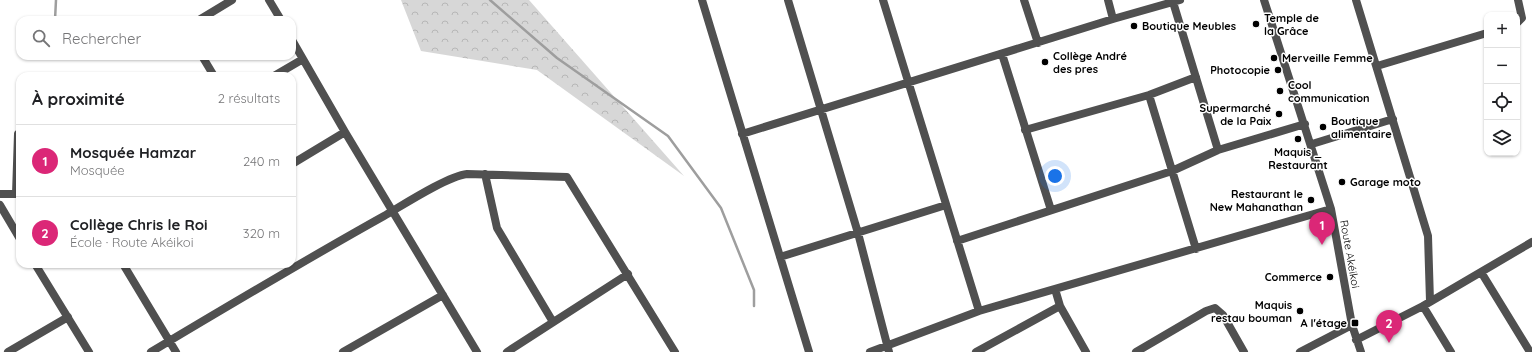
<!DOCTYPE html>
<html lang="fr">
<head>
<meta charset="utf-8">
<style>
  :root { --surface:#fff; --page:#f6f6f6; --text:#202124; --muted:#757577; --line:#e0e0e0; --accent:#db2777 }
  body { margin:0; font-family:Quicksand,sans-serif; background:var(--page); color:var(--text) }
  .controls { position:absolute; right:12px; top:12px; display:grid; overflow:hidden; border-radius:8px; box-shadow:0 1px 3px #0004 }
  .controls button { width:36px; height:36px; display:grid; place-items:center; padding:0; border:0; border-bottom:1px solid var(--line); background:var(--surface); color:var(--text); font:20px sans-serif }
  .you { position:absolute; left:1055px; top:176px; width:14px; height:14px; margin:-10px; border:3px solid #fff; border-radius:50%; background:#1a73e8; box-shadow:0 0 0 6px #1a73e833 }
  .badge { display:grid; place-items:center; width:26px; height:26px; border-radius:50%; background:var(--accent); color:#fff; font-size:13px; font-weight:700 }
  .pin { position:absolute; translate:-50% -33px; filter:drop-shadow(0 1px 2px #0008) }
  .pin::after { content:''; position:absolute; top:21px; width:14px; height:12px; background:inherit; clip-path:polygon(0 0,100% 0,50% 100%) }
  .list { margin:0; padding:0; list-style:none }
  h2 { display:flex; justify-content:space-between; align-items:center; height:52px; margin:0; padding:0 16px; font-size:17px }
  h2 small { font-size:13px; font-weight:400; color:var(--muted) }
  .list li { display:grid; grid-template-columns:26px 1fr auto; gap:12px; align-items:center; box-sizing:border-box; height:72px; padding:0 16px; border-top:1px solid var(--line) }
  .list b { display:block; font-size:15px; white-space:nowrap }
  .list p { margin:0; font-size:13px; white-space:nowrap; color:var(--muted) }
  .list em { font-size:13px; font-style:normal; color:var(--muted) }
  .icon { flex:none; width:22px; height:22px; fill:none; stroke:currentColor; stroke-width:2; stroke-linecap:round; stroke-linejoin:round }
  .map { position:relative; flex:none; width:1532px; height:352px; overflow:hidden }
  .search { position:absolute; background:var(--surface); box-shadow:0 1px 3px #0004; left:16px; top:16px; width:280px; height:44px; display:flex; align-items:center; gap:10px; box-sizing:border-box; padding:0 14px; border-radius:12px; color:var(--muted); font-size:15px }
  .panel { position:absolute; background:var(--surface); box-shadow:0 1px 3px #0004; left:16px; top:72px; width:280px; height:196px; border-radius:12px }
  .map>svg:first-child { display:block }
</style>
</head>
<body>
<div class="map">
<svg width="1532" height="352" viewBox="0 0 1532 352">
  <defs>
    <pattern id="forest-crowns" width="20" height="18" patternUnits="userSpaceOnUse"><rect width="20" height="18" fill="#d7d7d7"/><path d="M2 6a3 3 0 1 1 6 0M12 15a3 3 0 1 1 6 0" fill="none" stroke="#b7b7b7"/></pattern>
  </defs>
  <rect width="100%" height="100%" fill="#fff"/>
  <!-- forest -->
  <path fill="url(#forest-crowns)" d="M401 0H529L684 176 537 70 421 51Z"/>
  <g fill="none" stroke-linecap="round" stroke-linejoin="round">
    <!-- stream -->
    <path stroke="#9e9e9e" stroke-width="2.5" d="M490 0 557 58 668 136 721 208 754 290V306
      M55 20 56 0"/>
    <!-- minor -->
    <path stroke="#505050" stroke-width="8" d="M269 0 281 20
      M702 0 809 352
      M788 0 858 233 889 352
      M883 0 979 311
      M1024 0 1038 43
      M1108 0 1113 19
      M1264 0 1331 209 1352 325 1361 352
      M1356 0 1428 236 1430 301
      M1173 2 1218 150
      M199 20 232 0
      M1517 23 1522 18 1518 0
      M292 40 345 132 477 352
      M1002 54 1051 210
      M202 56 214 76
      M1377 66 1487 33
      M274 76 303 59
      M1149 95 1196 249
      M1025 130 1149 95 1196 77
      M742 134 1113 19 1180 0
      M1312 144 1393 119
      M292 164 345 132
      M485 174 497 228 553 322
      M0 194H20
      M16 194 18 134
      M0 205 20 239
      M957 241 1172 171 1218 150 1305 124
      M780 257 946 205
      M35 264 89 352
      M123 264 176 352
      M1481 272 1532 242
      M1055 289 1060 306 1086 352
      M1423 306 1451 352
      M1356 340 1423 306 1481 272 1530 352
      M8 352 68 317
      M151 352C228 306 305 260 384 216 403 205 448 176 467 174L567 177 675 352
      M343 352 443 295
      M507 352 628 274
      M870 352 979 311 1331 209
      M976 352 1060 306
      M1136 352 1206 311 1215 308 1223 315 1244 352
      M1300 352 1352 325"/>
  </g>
  <!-- markers -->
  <g fill="#000" stroke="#fff" stroke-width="1.5">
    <circle cx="1256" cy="24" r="4"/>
    <circle cx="1134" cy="26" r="4"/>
    <circle cx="1274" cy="58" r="4"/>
    <circle cx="1045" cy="62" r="4"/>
    <circle cx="1278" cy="70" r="4"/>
    <circle cx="1280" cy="91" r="4"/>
    <circle cx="1279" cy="114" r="4"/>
    <circle cx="1323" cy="127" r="4"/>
    <circle cx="1298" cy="139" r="4"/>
    <circle cx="1342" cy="182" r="4"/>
    <circle cx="1311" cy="200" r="4"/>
    <circle cx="1330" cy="277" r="4"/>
    <circle cx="1300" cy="311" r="4"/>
    <rect x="1351" y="319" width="8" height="8" rx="2"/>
  </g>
  <g text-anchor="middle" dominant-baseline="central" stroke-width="3" stroke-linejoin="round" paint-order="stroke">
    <!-- poi labels -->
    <g font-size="11" font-weight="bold" fill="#000" stroke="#fff" text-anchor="start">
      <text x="1264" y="18">Temple de<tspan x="1264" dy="13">la Grâce</tspan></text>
      <text x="1142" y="26">Boutique Meubles</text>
      <text x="1053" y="56">Collège André<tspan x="1053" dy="13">des pres</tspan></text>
      <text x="1282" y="58">Merveille Femme</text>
      <text x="1270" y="70" text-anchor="end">Photocopie</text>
      <text x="1288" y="85">Cool<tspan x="1288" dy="13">communication</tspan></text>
      <text x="1271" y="108" text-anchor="end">Supermarché<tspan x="1271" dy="13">de la Paix</tspan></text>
      <text x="1331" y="121">Boutique<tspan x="1331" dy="13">alimentaire</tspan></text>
      <text x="1298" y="152" text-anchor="middle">Maquis _<tspan x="1298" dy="13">Restaurant</tspan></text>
      <text x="1350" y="182">Garage moto</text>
      <text x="1303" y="194" text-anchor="end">Restaurant le<tspan x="1303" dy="13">New Mahanathan</tspan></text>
      <text x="1322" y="277" text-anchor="end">Commerce</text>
      <text x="1292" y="305" text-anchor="end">Maquis<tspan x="1292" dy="13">restau bouman</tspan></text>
      <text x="1347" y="323" text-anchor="end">A l'étage</text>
    </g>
    <!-- street labels -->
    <g font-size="11" fill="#000" stroke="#fff">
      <text transform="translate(1350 254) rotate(80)">Route Akéikoi</text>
    </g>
  </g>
</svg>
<div class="controls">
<button>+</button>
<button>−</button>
<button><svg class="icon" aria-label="locate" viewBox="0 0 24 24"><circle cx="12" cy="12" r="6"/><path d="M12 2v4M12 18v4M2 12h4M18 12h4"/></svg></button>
<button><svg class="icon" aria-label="layers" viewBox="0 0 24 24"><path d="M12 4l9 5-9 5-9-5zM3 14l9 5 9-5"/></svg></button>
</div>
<div class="you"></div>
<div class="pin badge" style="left:1322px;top:245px">1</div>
<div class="pin badge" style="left:1389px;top:343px">2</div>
<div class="search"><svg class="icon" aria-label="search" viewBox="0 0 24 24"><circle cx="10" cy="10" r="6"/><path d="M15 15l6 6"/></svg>Rechercher</div>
<section class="panel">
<h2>À proximité<small>2 résultats</small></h2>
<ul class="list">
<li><span class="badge">1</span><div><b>Mosquée Hamzar</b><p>Mosquée</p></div><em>240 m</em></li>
<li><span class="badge">2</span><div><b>Collège Chris le Roi</b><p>École · Route Akéikoi</p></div><em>320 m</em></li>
</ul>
</section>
</div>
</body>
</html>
